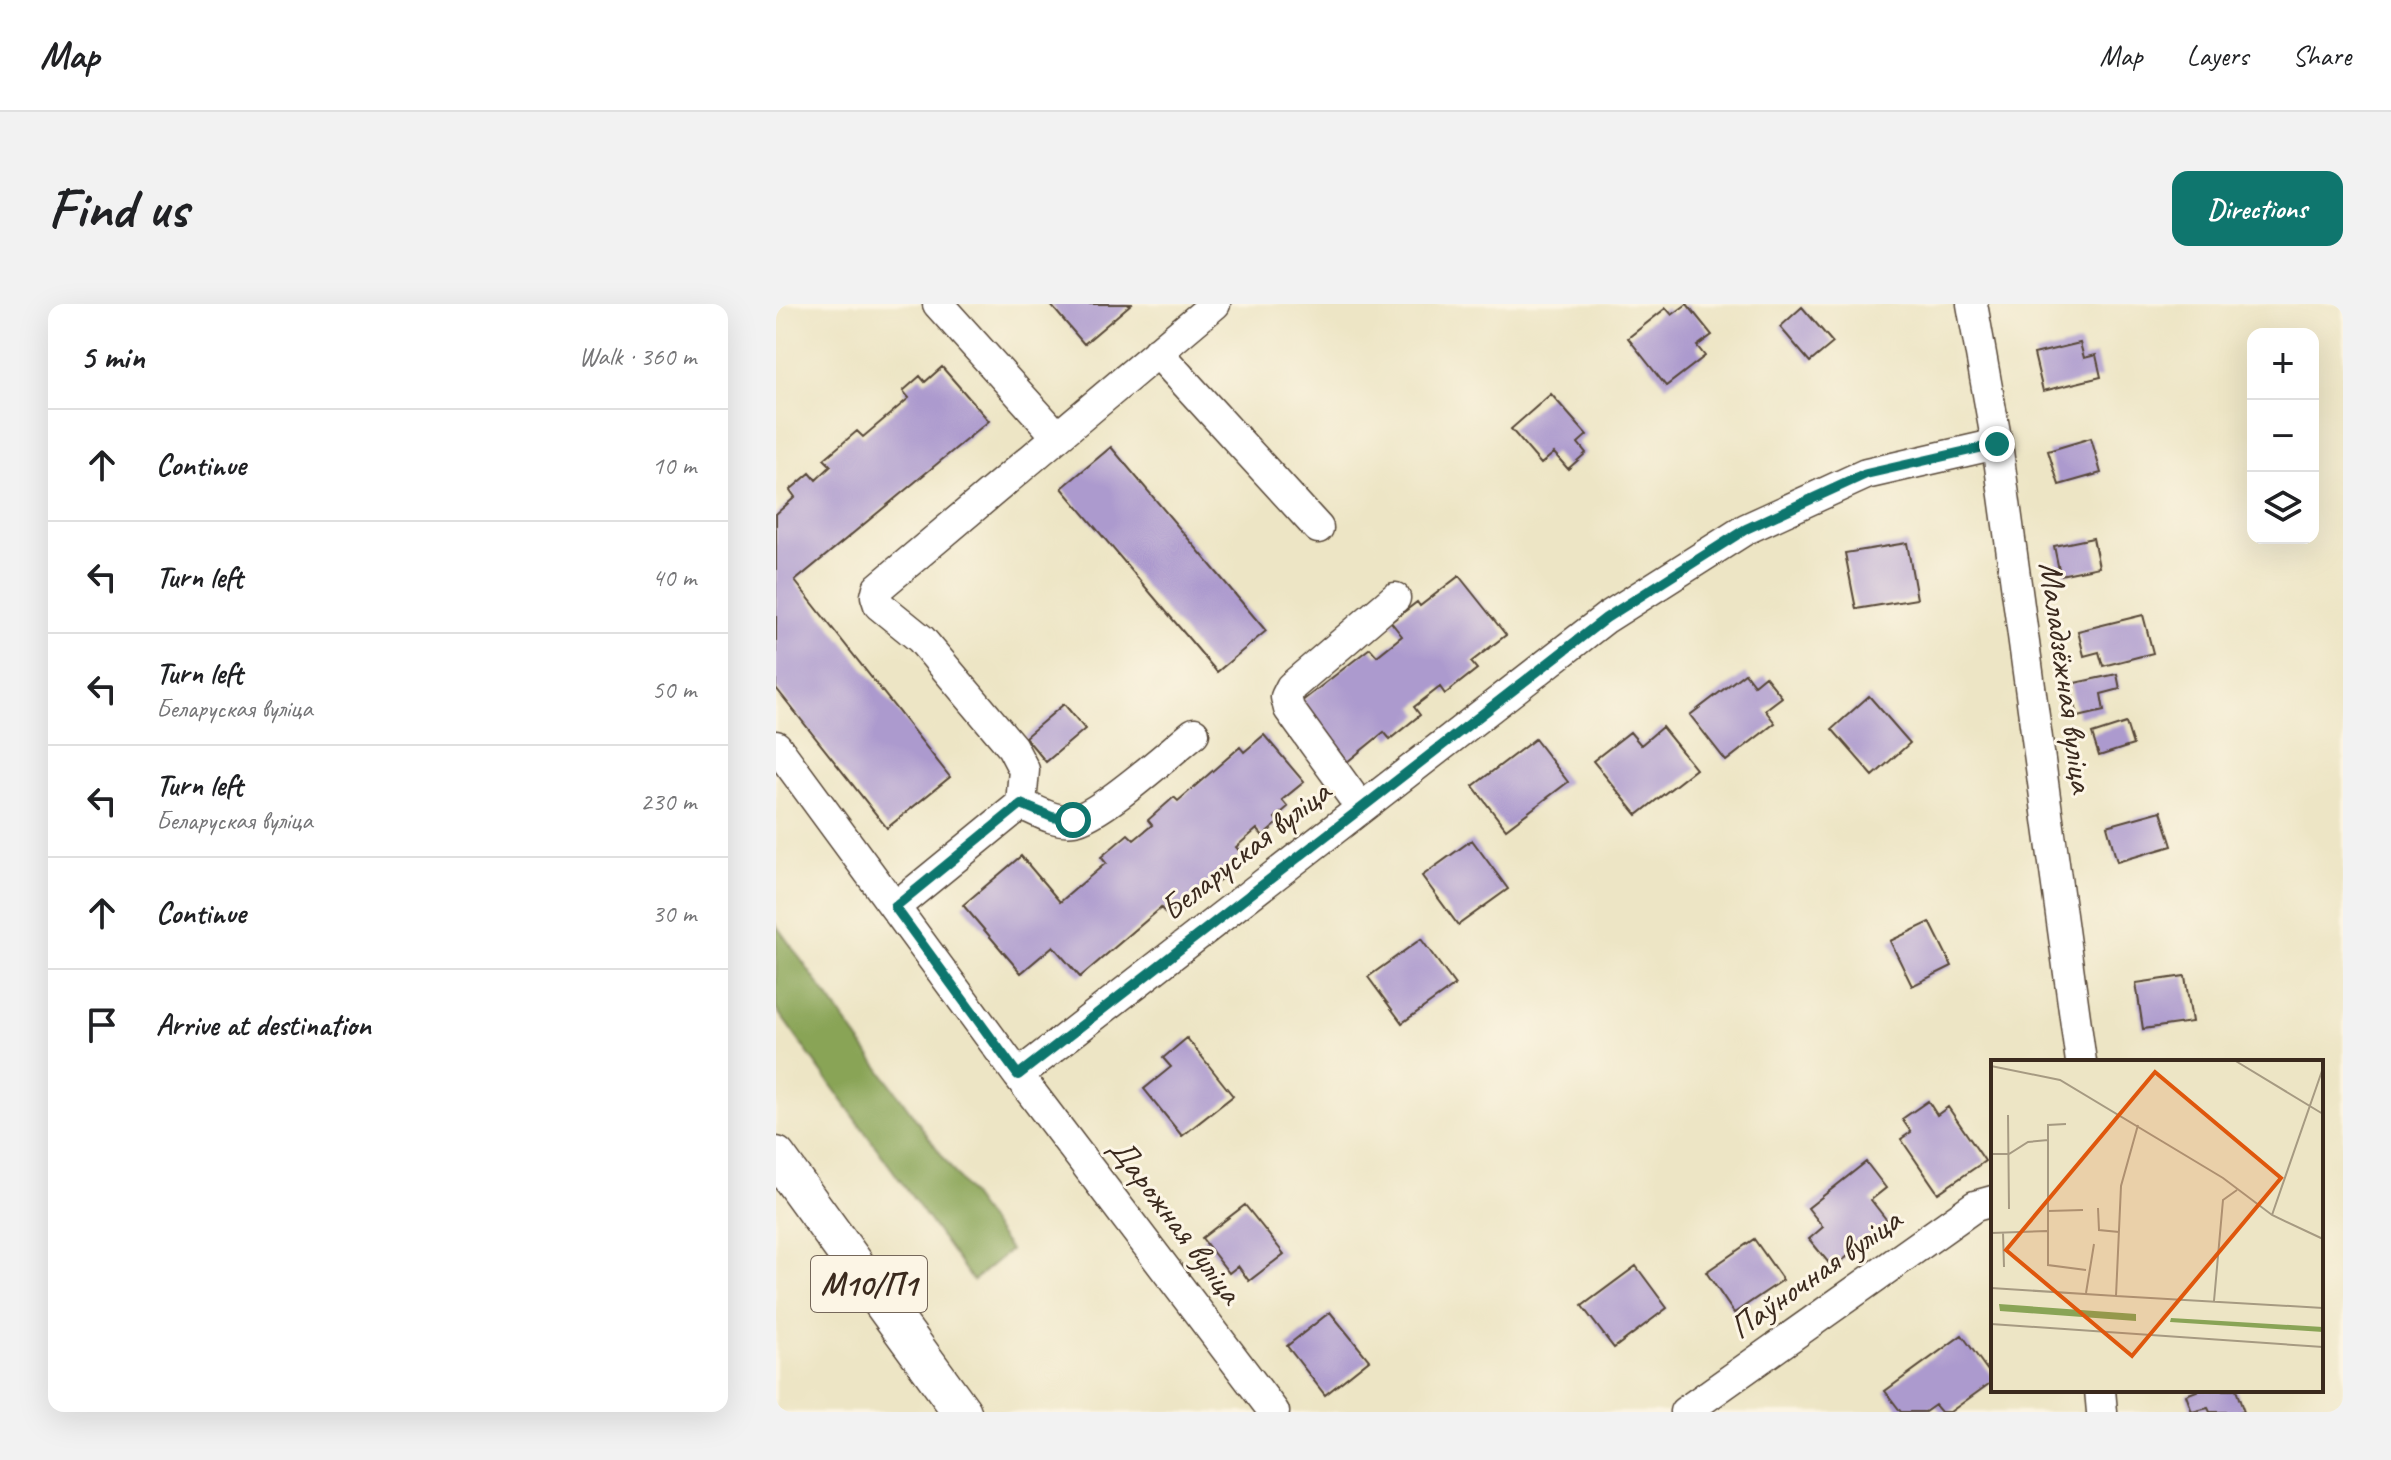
<!DOCTYPE html>
<html lang="en">
<head>
<meta charset="utf-8">
<style>
  :root { --surface:#fff; --page:#f2f2f2; --text:#202124; --muted:#757577; --line:#e0e0e0; --accent:#0f766e }
  body { margin:0; font-family:Caveat,sans-serif; background:var(--page); color:var(--text) }
  .controls { position:absolute; right:24px; top:24px; display:grid; overflow:hidden; border-radius:16px; box-shadow:0 8px 32px #0002 }
  .controls button { width:72px; height:72px; display:grid; place-items:center; padding:0; border:0; border-bottom:2px solid var(--line); background:var(--surface); color:var(--text); font:40px sans-serif }
  .stop { position:absolute; width:24px; height:24px; margin:-18px; border:6px solid #0f766e; border-radius:50%; background:#fff }
  .stop.end { background:#0f766e; border-color:#fff; box-shadow:0 2px 8px #0008 }
  .list { margin:0; padding:0; list-style:none }
  h2 { display:flex; justify-content:space-between; align-items:center; height:104px; margin:0; padding:0 32px; font-size:34px }
  h2 small { font-size:26px; font-weight:400; color:var(--muted) }
  .list li { display:grid; grid-template-columns:52px 1fr auto; gap:24px; align-items:center; box-sizing:border-box; height:112px; padding:0 32px; border-top:2px solid var(--line) }
  .list b { display:block; font-size:30px; white-space:nowrap }
  .list p { margin:0; font-size:26px; white-space:nowrap; color:var(--muted) }
  .list em { font-size:26px; font-style:normal; color:var(--muted) }
  .icon { flex:none; width:44px; height:44px; fill:none; stroke:currentColor; stroke-width:2; stroke-linecap:round; stroke-linejoin:round }
  .map { position:relative; flex:none; width:1567px; height:1108px; overflow:hidden; border-radius:16px }
  header { display:flex; align-items:center; gap:48px; box-sizing:border-box; height:112px; padding:0 40px; background:var(--surface); border-bottom:2px solid var(--line) }
  header strong { font-size:38px }
  nav { display:flex; gap:44px; margin-inline-start:auto; font-size:28px }
  .intro { display:flex; align-items:center; justify-content:space-between; box-sizing:border-box; height:192px; padding:0 48px }
  h1 { margin:0; font-size:56px }
  .button { padding:20px 36px; border-radius:16px; background:var(--accent); color:#fff; font-size:28px; font-weight:700 }
  main { display:flex; gap:48px; padding:0 48px }
  aside { flex:1; background:var(--surface); border-radius:16px; box-shadow:0 8px 32px #0002 }
  .map>svg:first-child { display:block }
</style>
</head>
<body>
<header>
<strong>Map</strong>
<nav><a>Map</a><a>Layers</a><a>Share</a></nav>
</header>
<div class="intro"><h1>Find us</h1><a class="button">Directions</a></div>
<main>
<aside>
<h2>5 min<small>Walk · 360 m</small></h2>
<ul class="list">
<li><svg class="icon" aria-label="ahead" viewBox="0 0 24 24"><path d="M12 20V5M6 11l6-6 6 6"/></svg><div><b>Continue</b></div><em>10 m</em></li>
<li><svg class="icon" aria-label="left" viewBox="0 0 24 24"><path d="M17 20v-9H6M10 6l-5 5 5 5"/></svg><div><b>Turn left</b></div><em>40 m</em></li>
<li><svg class="icon" aria-label="left" viewBox="0 0 24 24"><path d="M17 20v-9H6M10 6l-5 5 5 5"/></svg><div><b>Turn left</b><p>Беларуская вуліца</p></div><em>50 m</em></li>
<li><svg class="icon" aria-label="left" viewBox="0 0 24 24"><path d="M17 20v-9H6M10 6l-5 5 5 5"/></svg><div><b>Turn left</b><p>Беларуская вуліца</p></div><em>230 m</em></li>
<li><svg class="icon" aria-label="ahead" viewBox="0 0 24 24"><path d="M12 20V5M6 11l6-6 6 6"/></svg><div><b>Continue</b></div><em>30 m</em></li>
<li><svg class="icon" aria-label="arrive" viewBox="0 0 24 24"><path d="M6 21V4h12l-3 4 3 4H6"/></svg><div><b>Arrive at destination</b></div></li>
</ul>
</aside>
<div class="map">
<svg width="1567" height="1108" viewBox="0 0 1567 1108">
  <rect width="100%" height="100%" fill="#fcf5e5"/>
  <filter id="ink" filterUnits="userSpaceOnUse"><feTurbulence type="fractalNoise" baseFrequency=".0125" numOctaves="2"/><feDisplacementMap in="SourceGraphic" scale="16" xChannelSelector="R" yChannelSelector="G"/><feConvolveMatrix kernelMatrix="1 2 1 2 8 2 1 2 1" color-interpolation-filters="sRGB"/></filter>
  <filter id="wash" filterUnits="userSpaceOnUse"><feTurbulence type="fractalNoise" baseFrequency=".006" numOctaves="4" result="noise"/><feDisplacementMap in="SourceGraphic" scale="32" xChannelSelector="R" yChannelSelector="G"/><feGaussianBlur stdDeviation="1.8" result="paint"/><feColorMatrix in="noise" values="0 0 0 0 0 0 0 0 0 0 0 0 0 0 0 0 0 1.4 0 .05"/><feComposite in="paint" operator="in"/></filter>
  <g filter="url(#wash)">
    <rect width="100%" height="100%" fill="#ede5c5"/>
    <!-- forest -->
    <path fill="#89a456" stroke="#62673a" stroke-width="2" d="M0 621 234 946 197 977 0 705Z"/>
    <g id="blocks">
      <!-- building -->
      <path fill="#ac9ace" d="M274 0H355L308 40Z
        M911 0 936 31 921 42 929 52 890 82 852 34 890 4 896 11Z
        M1026 3 1057 39 1034 58 1004 23Z
        M1304 39 1308 54 1320 51 1325 73 1267 87 1258 50Z
        M166 63 213 117 19 277 174 473 111 524 0 384V210L19 193 14 186 34 169 40 176 55 162 48 155 81 127 87 133 133 94 127 87 144 72 149 78Z
        M775 90 811 131 802 139 810 149 792 165 778 149 765 160 735 125Z
        M1315 134 1325 169 1283 181 1272 147Z
        M335 143 490 327 441 368 286 184Z
        M1317 234 1323 263 1284 271 1278 242Z
        M1131 239 1141 295 1080 305 1069 249Z
        M683 272 730 331 695 358 701 365 669 390 664 383 638 403 644 411 614 435 608 428 571 458 525 398 594 344 601 352 626 332 615 318 641 298 644 302Z
        M1367 311 1377 349 1327 362 1323 348 1308 352 1302 327Z
        M969 369 978 381 989 372 1006 393 989 406 999 419 950 457 914 411Z
        M1341 370 1344 385 1325 390 1328 407 1302 413 1294 380Z
        M1093 392 1134 439 1097 472 1056 425Z
        M288 400 309 425 270 458 249 433Z
        M1350 419 1357 441 1323 452 1316 430Z
        M886 423 920 465 861 511 817 457 854 428 865 441Z
        M488 431 528 478 506 496 512 503 499 514 502 519 487 532 481 525 460 543 466 550 451 563 454 567 407 607 403 601 391 611 385 604 304 673 277 642 245 669 187 601 245 552 284 598 330 559 325 553 352 530 358 536 376 521 372 516 398 493 402 497 464 443 468 448Z
        M759 435 792 478 730 525 697 482Z
        M1385 507 1396 542 1341 558 1331 522Z
        M696 536 732 585 682 621 646 572Z
        M1154 618 1176 662 1136 682 1114 637Z
        M645 635 679 681 626 719 592 673Z
        M1409 672 1416 718 1367 725 1360 679Z
        M411 734 457 792 406 832 368 785 395 763 387 754Z
        M1152 797 1161 811 1172 803 1209 857 1162 889 1125 835 1135 828 1126 815Z
        M1090 858 1110 884 1095 896 1113 919 1057 964 1033 935 1047 923 1032 904Z
        M469 901 508 950 473 977 462 962 453 969 426 934Z
        M978 935 1007 976 958 1009 930 968Z
        M860 962 891 1004 838 1044 806 1002Z
        M554 1008 593 1056 549 1091 511 1042Z
        M1186 1031 1217 1074V1077L1174 1108H1165L1159 1101 1149 1108H1125L1109 1087Z
        M1423 1086H1460L1468 1108H1434L1432 1104 1416 1108 1410 1091Z"/>
    </g>
  </g>
  <g filter="url(#ink)">
    <use href="#blocks" fill-opacity="0" stroke="#564637" stroke-width="2"/>
    <g fill="none" stroke-linecap="round" stroke-linejoin="round">
      <!-- minor casing -->
      <g stroke="#564637" stroke-width="33">
        <path id="minor" d="M162 0 281 132
          M1196 0 1221 140 1305 758
          M381 48 542 224
          M0 442 242 771 830 314 970 225 1090 170 1221 140
          M245 500C261 507 280 519 298 516 324 512 394 448 418 429
          M585 504 513 405 510 393 515 383 619 294
          M119 603 245 500 248 466 236 443 145 335 103 301 100 292 102 284 439 0
          M242 771 498 1108
          M1324 1086 1326 1108
          M909 1108 1199 902 1217 897"/>
      </g>
      <!-- major casing -->
      <g stroke="#564637" stroke-width="41">
        <path id="major" d="M0 852 186 1108"/>
      </g>
      <!-- minor -->
      <use href="#minor" stroke="#fff" stroke-width="30"/>
      <!-- major -->
      <use href="#major" stroke="#fff" stroke-width="38"/>
    </g>
  </g>
  <g fill="none" stroke-linecap="round" stroke-linejoin="round" filter="url(#ink)">
    <!-- route -->
    <path stroke="#0f766e" stroke-width="10" d="M297 516 276 513 245 500 119 603 242 771 830 314 970 225 1090 170 1221 140"/>
  </g>
  <g text-anchor="middle" dominant-baseline="central" stroke-width="6" stroke-linejoin="round" paint-order="stroke">
    <!-- shield labels -->
    <rect fill="#fcf5e5" stroke="#75675a" stroke-width="2" x="35" y="952" width="116" height="56" rx="6"/>
    <g font-size="32" font-weight="bold" fill="#3b2a1e">
      <text x="93" y="980">М10/П1</text>
    </g>
    <!-- street labels -->
    <g font-size="34" fill="#3b2a1e" stroke="#fcf5e5">
      <text transform="translate(1291 373) rotate(82)">Маладзёжная вуліца</text>
      <text transform="translate(469 546) rotate(-38)">Беларуская вуліца</text>
      <text transform="translate(400 916) rotate(53)">Дарожная вуліца</text>
      <text transform="translate(1039 969) rotate(-35)">Паўночная вуліца</text>
    </g>
  </g>
  <!-- overview -->
  <g transform="translate(1215 756)">
    <rect width="332" height="332" fill="#ede5c5"/>
    <path d="M8 244 145 254V261L9 251ZM180 258 332 267V272L179 262Z" fill="#89a456"/>
    <path fill="none" stroke="#a69a82" stroke-width="2" d="M243 0 332 54M0 6 69 20 232 118 281 155 332 179M17 55 18 149M75 64 57 65V205L95 210M0 94H18L37 82 57 80M107 148 108 170 128 172M57 151 92 150M281 155 332 8M12 172 13 207M0 173 56 171M0 228 125 236 130 126 147 65M95 233 103 184M125 236 332 248M223 241 232 140 246 130M0 264 332 287"/>
    <path fill="#df570d" fill-opacity="0.15" stroke="#df570d" stroke-width="4" d="M164 12 290 118 141 296 15 190Z"/>
    <rect width="332" height="332" fill="none" stroke="#3b2a1e" stroke-width="4"/>
  </g>
</svg>
<div class="controls">
<button>+</button>
<button>−</button>
<button><svg class="icon" aria-label="layers" viewBox="0 0 24 24"><path d="M12 4l9 5-9 5-9-5zM3 14l9 5 9-5"/></svg></button>
</div>
<div class="stop" style="left:297px;top:516px"></div>
<div class="stop end" style="left:1221px;top:140px"></div>
</div>
</main>
</body>
</html>
